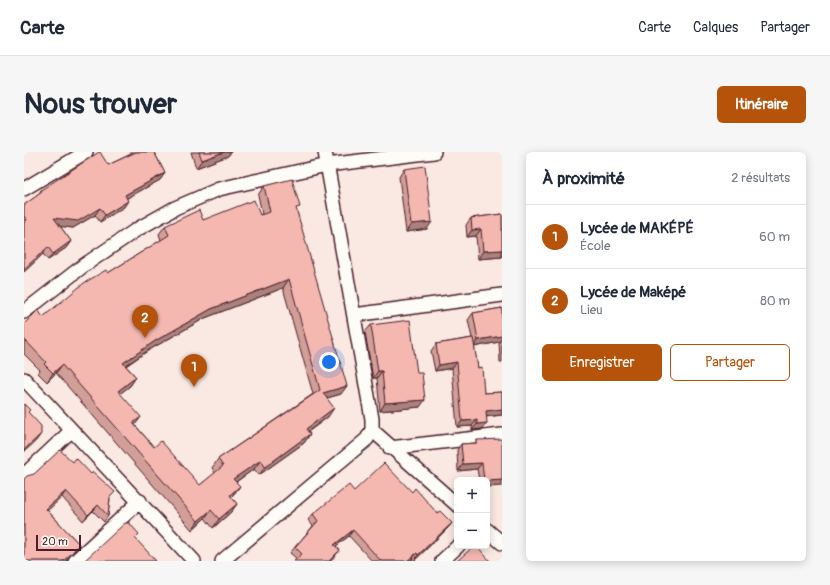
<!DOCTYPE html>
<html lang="fr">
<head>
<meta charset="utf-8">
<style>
  :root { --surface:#fff; --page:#f6f6f7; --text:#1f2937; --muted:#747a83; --line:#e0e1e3; --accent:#b45309 }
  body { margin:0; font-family:Pangolin,sans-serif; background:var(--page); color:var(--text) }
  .controls { position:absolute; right:12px; bottom:12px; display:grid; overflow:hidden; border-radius:6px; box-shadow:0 2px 10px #0003 }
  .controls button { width:36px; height:36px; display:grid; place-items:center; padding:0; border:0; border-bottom:1px solid var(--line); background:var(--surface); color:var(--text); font:20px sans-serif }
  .scale { position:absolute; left:12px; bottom:10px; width:45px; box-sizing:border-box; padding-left:4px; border:2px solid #4a1f2b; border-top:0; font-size:11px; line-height:14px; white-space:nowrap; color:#4a1f2b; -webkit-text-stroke:3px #fdfcf7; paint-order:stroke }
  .you { position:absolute; left:305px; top:210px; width:14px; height:14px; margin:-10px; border:3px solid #fff; border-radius:50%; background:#1a73e8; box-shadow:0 0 0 6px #1a73e833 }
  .badge { display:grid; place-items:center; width:26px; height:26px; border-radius:50%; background:var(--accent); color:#fff; font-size:13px; font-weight:700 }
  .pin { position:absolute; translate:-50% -33px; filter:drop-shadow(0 1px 2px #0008) }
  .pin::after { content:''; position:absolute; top:21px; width:14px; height:12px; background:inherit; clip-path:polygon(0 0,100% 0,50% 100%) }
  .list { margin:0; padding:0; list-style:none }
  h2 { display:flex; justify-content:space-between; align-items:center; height:52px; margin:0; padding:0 16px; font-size:17px }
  h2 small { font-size:13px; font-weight:400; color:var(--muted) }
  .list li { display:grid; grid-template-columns:26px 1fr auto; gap:12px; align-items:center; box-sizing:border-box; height:64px; padding:0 16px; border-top:1px solid var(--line) }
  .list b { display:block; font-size:15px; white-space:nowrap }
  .list p { margin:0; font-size:13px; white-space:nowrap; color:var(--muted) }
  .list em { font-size:13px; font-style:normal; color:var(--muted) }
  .actions { display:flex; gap:8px; padding:12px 16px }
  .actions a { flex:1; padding:9px 0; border:1px solid var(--accent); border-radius:6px; text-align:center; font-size:14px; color:var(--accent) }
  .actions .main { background:var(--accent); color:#fff }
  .map { position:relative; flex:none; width:478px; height:409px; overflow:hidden; border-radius:6px }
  header { display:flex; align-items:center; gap:24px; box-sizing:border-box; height:56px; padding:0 20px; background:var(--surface); border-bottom:1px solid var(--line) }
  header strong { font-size:19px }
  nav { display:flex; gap:22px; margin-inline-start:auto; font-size:14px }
  .intro { display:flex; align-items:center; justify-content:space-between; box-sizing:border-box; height:96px; padding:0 24px }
  h1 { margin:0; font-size:28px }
  .button { padding:10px 18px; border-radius:6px; background:var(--accent); color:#fff; font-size:14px; font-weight:700 }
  main { display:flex; gap:24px; padding:0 24px }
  aside { flex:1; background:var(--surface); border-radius:6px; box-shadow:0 2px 10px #0003 }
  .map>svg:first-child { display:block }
</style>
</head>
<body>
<header>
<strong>Carte</strong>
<nav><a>Carte</a><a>Calques</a><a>Partager</a></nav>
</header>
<div class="intro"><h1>Nous trouver</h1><a class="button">Itinéraire</a></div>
<main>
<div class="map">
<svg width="478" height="409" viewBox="0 0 478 409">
  <rect width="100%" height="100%" fill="#fae8e2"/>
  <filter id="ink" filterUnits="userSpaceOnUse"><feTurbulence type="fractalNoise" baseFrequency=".025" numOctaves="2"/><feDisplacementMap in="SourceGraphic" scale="8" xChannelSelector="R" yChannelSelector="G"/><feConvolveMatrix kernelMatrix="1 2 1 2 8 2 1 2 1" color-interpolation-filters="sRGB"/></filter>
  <g filter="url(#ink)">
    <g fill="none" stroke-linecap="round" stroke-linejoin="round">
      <!-- stream -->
      <path stroke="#6c849a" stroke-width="4.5" d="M337 300 345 294"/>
      <!-- street casing -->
      <g stroke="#4a1f2b" stroke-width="16">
        <path id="street" d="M0 37 62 0
          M0 160 59 114 112 78 151 56 195 37 303 13 410 0
          M330 163 478 143
          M0 227 170 409
          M348 278 433 353
          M366 296 478 283
          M0 323 47 279
          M463 378 478 391
          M51 409 116 349
          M198 409 343 287 348 278V267L301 0
          M418 409 434 394"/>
      </g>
      <!-- street -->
      <use href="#street" stroke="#fdfcf7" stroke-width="13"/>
    </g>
    <!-- wall -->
    <path fill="#d29e98" stroke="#4a1f2b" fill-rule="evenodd" d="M107 0H130L141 21 136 28 103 46 100 55 76 70 71 63 49 76 36 74 47 89 42 96 24 108 19 102 0 120V53L14 43 17 38 84 13 107 2Z
      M167 0H207L204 4 172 16Z
      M380 17 403 77 382 80 375 25Z
      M240 34 273 60 317 242 303 246 304 265 284 280 286 282 280 291 235 323 230 317 212 330 216 334 209 343 207 345 213 352 207 360 189 376 181 366 168 378 32 221 23 230 14 221 16 218 0 202V172L19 165 84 121 137 88 135 82 141 74 179 68 236 63 238 62 234 43ZM259 136 289 242 194 307 188 316 191 321 176 333 130 295 111 273 96 241 106 234 112 225 102 214 125 198 181 166Z
      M478 62V105L454 107 452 84 443 85 442 73 447 66Z
      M478 156V210H476L475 190 450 195 454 216 460 241 478 240V263L462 265 458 277 448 278V274L433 275 428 216 411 219 407 199 412 192 448 186 444 168 449 161Z
      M347 173 396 255 356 259 353 226H349L341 180Z
      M453 288 463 328H455L453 317 434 319 433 298 437 292 451 291Z
      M0 327 86 347 84 364 80 370 69 359 59 369 38 345 23 358 55 392 42 409H0Z
      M330 339 388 340 413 361 428 371 423 377 390 409 388 407 386 409H348L325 384 312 394 311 404 273 407 266 401 271 395 289 374 284 368 289 362Z"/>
    <!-- shaded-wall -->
    <path fill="#ab817c" stroke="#4a1f2b" d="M200 0H207L204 4 172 16 178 8Z
      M141 21 136 28 96 50 101 43Z
      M104 49 100 55 76 70 81 63Z
      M76 56 71 63 49 76 25 73 30 66Z
      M408 70 403 77 382 80 387 72Z
      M457 77 452 84 443 85 448 78Z
      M47 89 42 96 24 108 29 102Z
      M24 95 19 102 0 120V117Z
      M478 98V105L454 107 459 99Z
      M265 127 259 136 181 166 125 198 93 219 99 211 131 189 187 157Z
      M478 184V186L475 190 450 195 454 188Z
      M433 210 428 216 411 219 415 213Z
      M38 213 32 221 23 230 29 221Z
      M354 219H358L353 226H349Z
      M112 225 106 234 88 248 94 239Z
      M323 234 317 242 293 249 299 241Z
      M401 248 396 255 356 259 361 251Z
      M310 256 304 265 276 285 282 277Z
      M478 257V263L457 265 462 259Z
      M117 265 111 273 109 271Z
      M453 268 448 274 433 275 438 269Z
      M463 271 458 277 448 278 453 272Z
      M17 282 12 289 0 300V298Z
      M286 282 280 291 235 323 241 315Z
      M237 308 230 317 203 336 209 327Z
      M458 311 453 317 434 319 439 312Z
      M478 328V334L463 335V329Z
      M216 334 209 343 200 352 206 343Z
      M42 339 38 345 18 364 22 357Z
      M213 352 207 360 189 376 195 367Z
      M74 353 69 359 59 369 64 363Z
      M187 358 181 366 168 378 174 369Z
      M428 371 423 377 390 409 394 403Z
      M329 378 325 384 306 399 310 393Z
      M55 392 43 408 42 409H39Z
      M316 398 311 404 307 409H305Z
      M393 401 388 407 386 409H383Z"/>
    <!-- building -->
    <path fill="#f4b8b1" stroke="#4a1f2b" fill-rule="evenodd" d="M75 0H76L84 13 112 0H130L141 21 101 43 104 49 81 63 76 56 54 69 30 66 47 89 29 102 24 95 0 117V71L3 68 0 64V53L18 40 17 38Z
      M175 0H200L178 8Z
      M401 14 408 70 387 72 380 17Z
      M268 27 276 55 272 56 323 234 299 241 310 256 282 277 286 282 241 315 237 308 209 327 216 334 206 343 213 352 195 367 187 358 174 369 38 213 29 221 20 212 22 210 0 187V172L14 158 19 165 60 131 82 118 84 121 145 83 141 74 175 58 179 68 230 48 236 63 246 60 240 34ZM265 127 296 238 194 307 199 314 176 333 137 289 130 295 109 271 117 265 94 239 112 225 99 211 131 189 187 157Z
      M478 62V98L459 99 457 77 448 78 447 66Z
      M478 156V184L454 188 449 161Z
      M386 168 393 221H398L401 248 361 251 358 219H354L347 173Z
      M449 186 454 216 458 215 460 241 478 240V257L462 259 463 271 453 272V268L438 269 433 210 415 213 412 192Z
      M0 252 6 258 4 260 17 274V282L0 298Z
      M478 287V328L463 329V328H460L458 311 439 312 437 292 453 291V288Z
      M36 298 49 310 52 306 67 322 69 320 91 340 86 345 84 364 74 353 64 363 42 339 22 357 55 392 48 401 39 409H0V327L3 324 10 322Z
      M360 311 388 340 391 336 413 361 416 359 428 371 394 403 393 401 383 409H357L329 378 310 393 316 398 305 409H270L278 402 271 395 294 369 289 362 325 333 330 339Z
      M101 371H105L115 382 111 386 132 409H60Z
      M450 394H453L466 409H433Z"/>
  </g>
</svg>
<div class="controls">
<button>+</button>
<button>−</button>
</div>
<div class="scale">20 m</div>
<div class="you"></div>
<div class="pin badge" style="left:170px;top:235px">1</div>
<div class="pin badge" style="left:121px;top:186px">2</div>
</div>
<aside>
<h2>À proximité<small>2 résultats</small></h2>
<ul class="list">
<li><span class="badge">1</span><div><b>Lycée de MAKÉPÉ</b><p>École</p></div><em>60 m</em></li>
<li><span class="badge">2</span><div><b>Lycée de Maképé</b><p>Lieu</p></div><em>80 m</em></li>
</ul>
<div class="actions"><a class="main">Enregistrer</a><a>Partager</a></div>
</aside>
</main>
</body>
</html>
